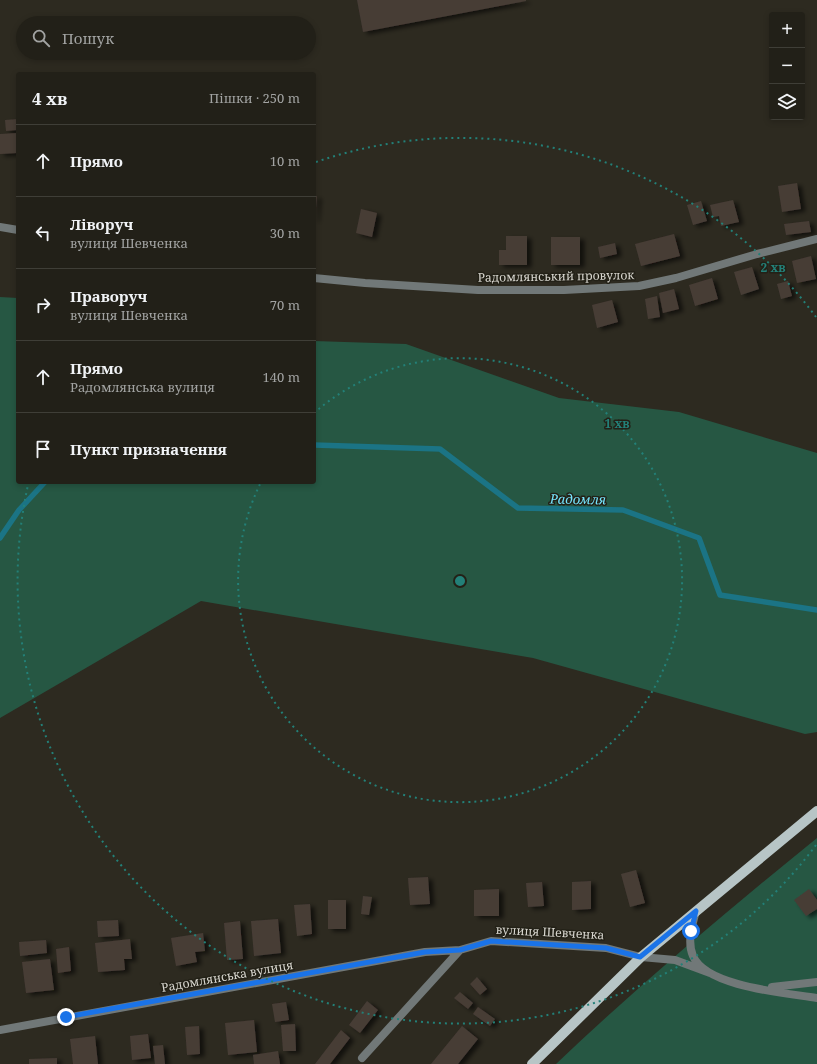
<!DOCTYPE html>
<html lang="uk">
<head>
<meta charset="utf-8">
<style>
  :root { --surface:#222018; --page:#2e2d25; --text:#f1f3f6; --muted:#a2a3a2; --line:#3f3e37 }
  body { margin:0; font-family:"Noto Serif",serif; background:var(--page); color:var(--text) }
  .controls { position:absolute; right:12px; top:12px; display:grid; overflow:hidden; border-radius:4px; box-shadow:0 2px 6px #0003 }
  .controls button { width:36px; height:36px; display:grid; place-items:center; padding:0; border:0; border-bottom:1px solid var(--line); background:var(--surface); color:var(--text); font:20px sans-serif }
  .stop { position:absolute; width:12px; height:12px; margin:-9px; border:3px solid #1a73e8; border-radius:50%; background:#fff }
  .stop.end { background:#1a73e8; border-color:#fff; box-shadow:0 1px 4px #0008 }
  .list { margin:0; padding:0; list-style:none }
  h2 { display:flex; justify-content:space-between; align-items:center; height:52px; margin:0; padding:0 16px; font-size:17px }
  h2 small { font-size:13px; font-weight:400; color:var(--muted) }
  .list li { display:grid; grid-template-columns:26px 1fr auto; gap:12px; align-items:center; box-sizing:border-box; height:72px; padding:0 16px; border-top:1px solid var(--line) }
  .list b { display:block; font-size:15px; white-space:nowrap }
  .list p { margin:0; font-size:13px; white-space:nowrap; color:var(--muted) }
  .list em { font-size:13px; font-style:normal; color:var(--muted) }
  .icon { flex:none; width:22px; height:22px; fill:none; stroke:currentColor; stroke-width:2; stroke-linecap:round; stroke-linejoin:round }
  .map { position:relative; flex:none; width:817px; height:1064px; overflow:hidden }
  .search { position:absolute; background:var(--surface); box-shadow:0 2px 6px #0003; left:16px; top:16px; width:300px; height:44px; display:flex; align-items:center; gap:10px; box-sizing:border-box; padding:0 14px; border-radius:22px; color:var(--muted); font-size:15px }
  .panel { position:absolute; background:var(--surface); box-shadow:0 2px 6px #0003; left:16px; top:72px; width:300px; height:412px; border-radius:4px }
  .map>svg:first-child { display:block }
</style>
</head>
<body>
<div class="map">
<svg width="817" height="1064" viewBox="0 0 817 1064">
  <defs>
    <filter id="shadow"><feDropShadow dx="4.5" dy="2.5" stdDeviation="2" flood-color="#0009"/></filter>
  </defs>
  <rect width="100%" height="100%" fill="#2d2a20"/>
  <!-- green -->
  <path fill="#265743" d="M0 297 18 298V482H314V341L406 344 559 398 679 412 817 453V732L805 734 533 658 201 601 0 718Z
    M817 838V1064H556C640 984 728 910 817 838Z"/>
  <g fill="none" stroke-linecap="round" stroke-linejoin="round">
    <!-- stream -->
    <path stroke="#1b7485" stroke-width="5.5" d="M314 445 440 449 518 508 623 510 699 538 720 595 817 610
      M0 538 19 510 45 482"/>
  </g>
  <!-- building -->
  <path fill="#473c36" filter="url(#shadow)" d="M357 0H526V1L363 32Z
    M18 119V130L6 131 5 120Z
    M17 133 18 153 0 154V134Z
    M797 183 801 209 782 212 778 186Z
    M314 196H317L315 220H314Z
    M733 200 739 222 721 226 719 216 713 217 710 205Z
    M701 201 707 221 693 225 687 205Z
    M361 209 377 213 372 237 356 233Z
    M809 221 811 232 786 235 784 224Z
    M674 234 680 256 641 266 635 244Z
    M506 236H527V265H499V250H506Z
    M551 237H580V265H551Z
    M615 243 617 254 600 258 598 247Z
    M811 256 816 279 797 283 792 261Z
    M752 267 759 289 741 295 734 272Z
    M712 278 718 299 695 306 689 285Z
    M788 281 792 296 781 299 777 284Z
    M674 289 679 309 663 313 659 293Z
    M657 296 660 317 648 319 645 299Z
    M612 300 618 322 597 328 592 305Z
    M636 870 645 903 630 907 621 874Z
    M428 877 430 904 410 905 408 878Z
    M591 881V909L572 910V882Z
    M542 882 544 906 528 907 526 883Z
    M499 889V916H474V890Z
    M809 889 817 900V909L806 916 794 900Z
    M363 896 372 897 369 915 361 914Z
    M328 900H346V929H328Z
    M310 904 312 934 297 936 294 905Z
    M278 919 281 953 254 956 251 921Z
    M118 920 119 936 98 937 97 921Z
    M240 921 243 959 227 960 224 923Z
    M203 933 205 951 195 952 197 962 176 966 171 938Z
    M130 939 132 959H124L125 970 98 972 95 943Z
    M46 940 47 953 20 956 19 942Z
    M69 947 71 971 58 973 56 949Z
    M50 959 54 990 26 993 22 962Z
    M477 977 487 989 480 995 470 984Z
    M460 992 473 1003 468 1009 454 998Z
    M367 1001 378 1010 360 1033 349 1025Z
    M286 1002 289 1020 275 1022 272 1004Z
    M478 1007 495 1019 490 1026 473 1014Z
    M254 1020 257 1052 228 1055 225 1023Z
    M295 1024 296 1051H283L281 1025Z
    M199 1026 200 1054 187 1055 185 1027Z
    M462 1026 478 1039 458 1064H431Z
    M341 1030 350 1038 330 1064H315Z
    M148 1034 151 1058 132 1060 130 1036Z
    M95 1036 98 1064H73L70 1039Z
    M163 1045 165 1064H155L153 1046Z
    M278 1051 280 1064H254L253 1055Z
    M57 1058V1064H29V1059Z"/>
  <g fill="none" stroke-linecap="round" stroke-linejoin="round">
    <!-- street -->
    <path stroke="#717878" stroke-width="8" d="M0 227 18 230
      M314 278 365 283 478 290H564L639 286 676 278 757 254 817 239
      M696 911C692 925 687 942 693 956 706 987 787 993 817 998
      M772 987 817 982
      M0 1030 425 952 460 950
      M362 1058 460 950 491 941 606 948 641 957 675 960 710 973"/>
    <!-- primary -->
    <path stroke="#b7c5c6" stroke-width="10" d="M532 1064 641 957 817 811"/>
  </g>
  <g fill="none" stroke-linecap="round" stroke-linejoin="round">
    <!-- route -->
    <path stroke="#1a73e8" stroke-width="5" d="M66 1017 425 952 460 950 491 941 606 948 640 957 696 911 691 931"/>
  </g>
  <!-- distance rings -->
  <g fill="none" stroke="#238078" stroke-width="2" stroke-dasharray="2 4">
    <path d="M314 413A222 222 0 1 1 260 484"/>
    <path d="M816 845A443 443 0 0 1 28 485M316 162A443 443 0 0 1 816 317"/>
  </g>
  <g text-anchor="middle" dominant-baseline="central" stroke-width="3" stroke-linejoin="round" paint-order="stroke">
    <!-- street labels -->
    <g font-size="12" fill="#d8d6cf" stroke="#232117">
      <text transform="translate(556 276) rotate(-1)">Радомлянський провулок</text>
      <text transform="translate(550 932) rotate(3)">вулиця Шевченка</text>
      <text transform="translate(227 976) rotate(-10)">Радомлянська вулиця</text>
    </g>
    <!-- water labels -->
    <g font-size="13" font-style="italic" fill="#76e5fd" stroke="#232117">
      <text transform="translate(578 499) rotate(1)">Радомля</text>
    </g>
  </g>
  <circle cx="460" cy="581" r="6" fill="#238078" stroke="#232117" stroke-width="2"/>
  <g font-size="12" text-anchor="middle" font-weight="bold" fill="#238078" stroke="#232117" stroke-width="3" stroke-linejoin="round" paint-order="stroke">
    <text x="773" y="272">2 хв</text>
    <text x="617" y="428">1 хв</text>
  </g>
</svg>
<div class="controls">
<button>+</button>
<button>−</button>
<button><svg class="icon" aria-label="layers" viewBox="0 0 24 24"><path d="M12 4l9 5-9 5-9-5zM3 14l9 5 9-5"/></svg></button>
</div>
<div class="stop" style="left:691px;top:931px"></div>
<div class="stop end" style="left:66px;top:1017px"></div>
<div class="search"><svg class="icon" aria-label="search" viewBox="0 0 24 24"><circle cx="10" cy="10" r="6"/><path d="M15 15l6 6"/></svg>Пошук</div>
<section class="panel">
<h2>4 хв<small>Пішки · 250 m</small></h2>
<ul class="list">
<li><svg class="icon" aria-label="ahead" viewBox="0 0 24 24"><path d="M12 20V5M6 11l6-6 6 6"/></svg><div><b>Прямо</b></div><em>10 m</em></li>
<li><svg class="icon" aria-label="left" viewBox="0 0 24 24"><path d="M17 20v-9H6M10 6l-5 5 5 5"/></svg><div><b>Ліворуч</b><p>вулиця Шевченка</p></div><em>30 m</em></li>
<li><svg class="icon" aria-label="right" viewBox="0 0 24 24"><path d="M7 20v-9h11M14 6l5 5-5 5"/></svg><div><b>Праворуч</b><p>вулиця Шевченка</p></div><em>70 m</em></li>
<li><svg class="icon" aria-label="ahead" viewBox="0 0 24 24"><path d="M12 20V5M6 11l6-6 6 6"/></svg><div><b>Прямо</b><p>Радомлянська вулиця</p></div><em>140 m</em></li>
<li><svg class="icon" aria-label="arrive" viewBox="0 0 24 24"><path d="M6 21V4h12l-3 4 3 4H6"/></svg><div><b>Пункт призначення</b></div></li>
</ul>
</section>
</div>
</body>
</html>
